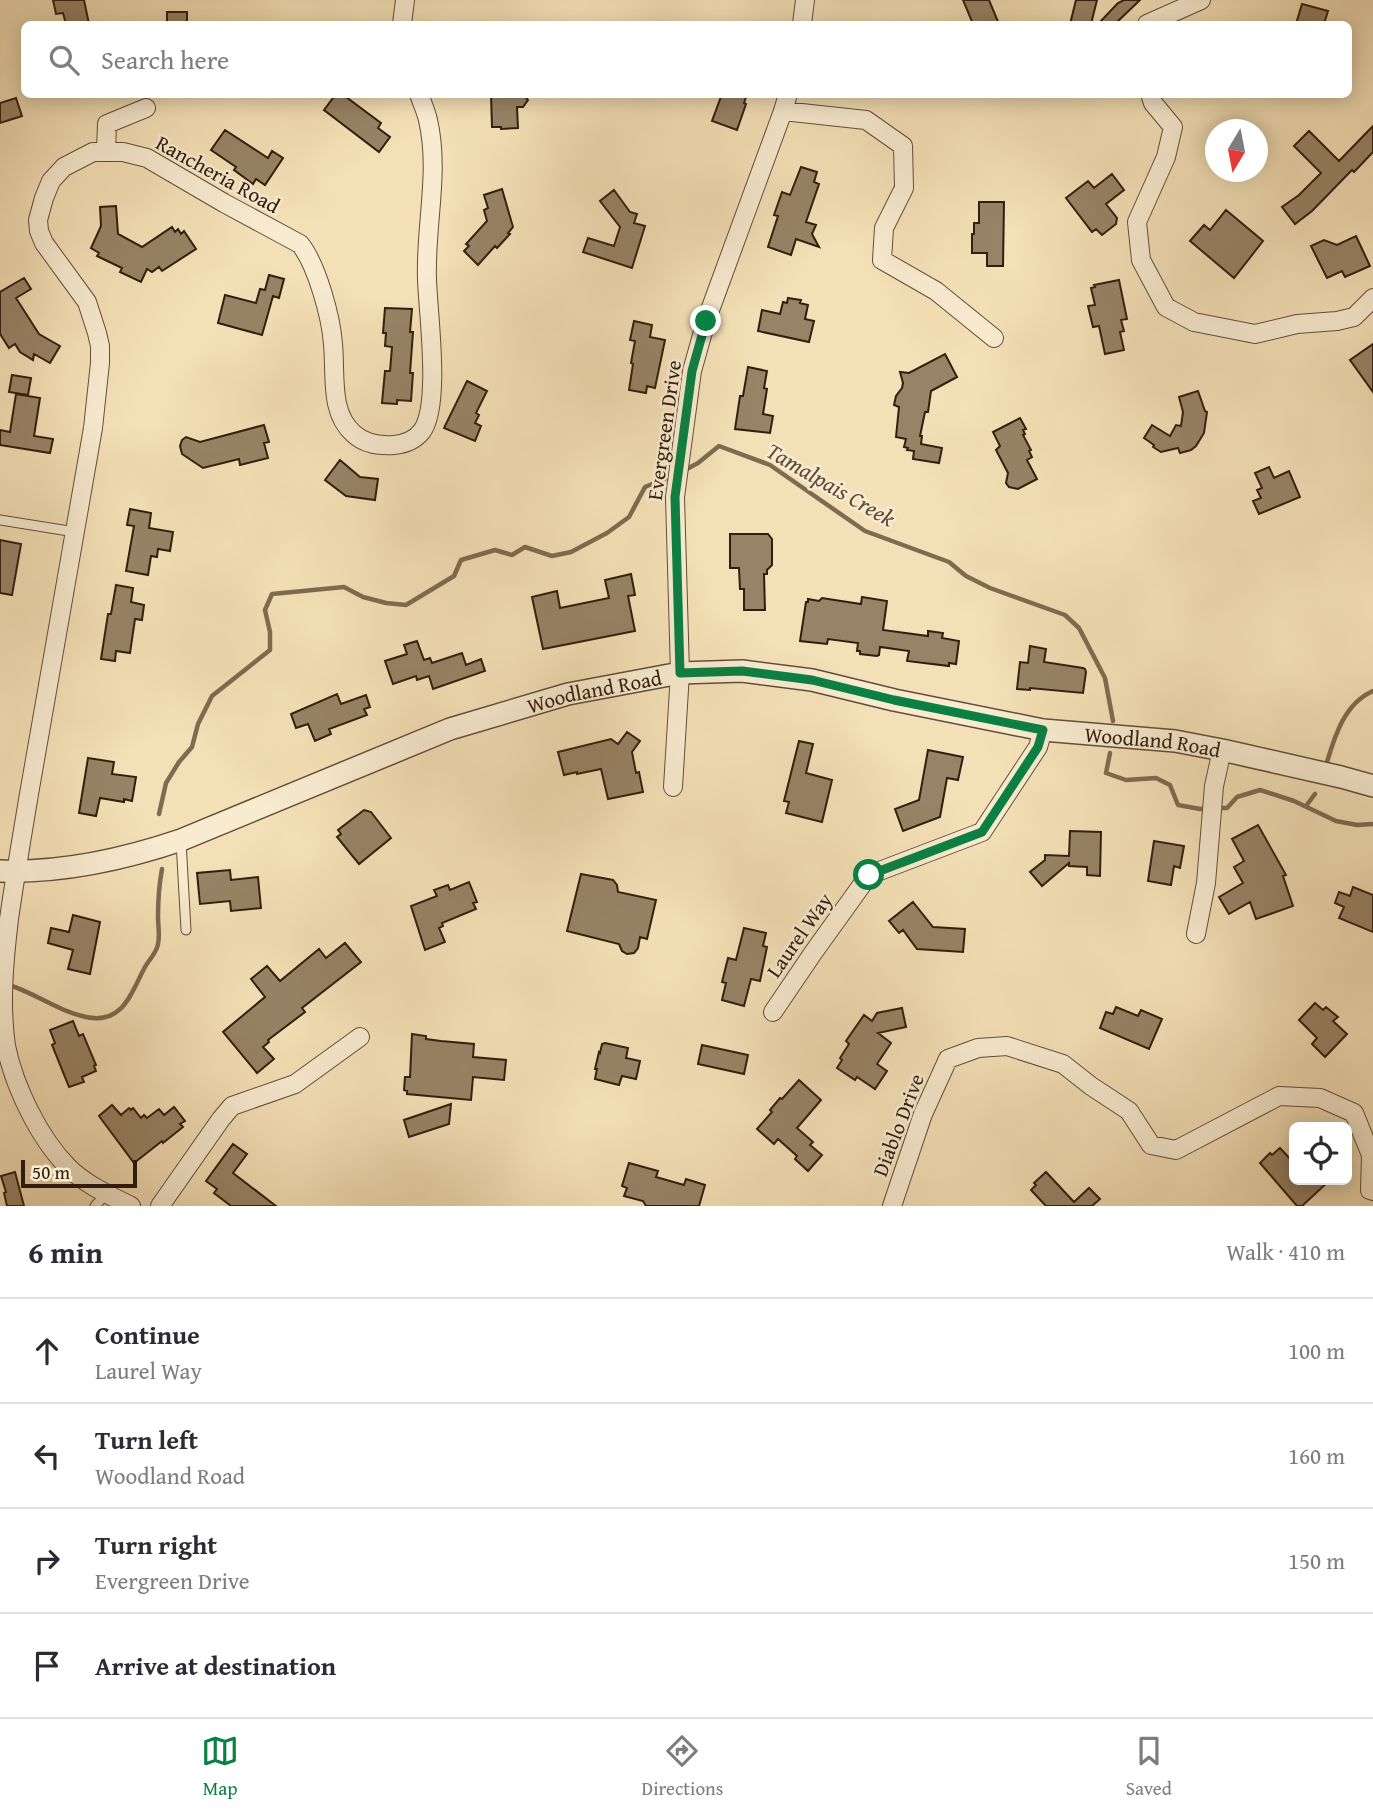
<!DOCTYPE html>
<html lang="en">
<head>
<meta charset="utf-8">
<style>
  :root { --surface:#fff; --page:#f7f7f7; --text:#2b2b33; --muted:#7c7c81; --line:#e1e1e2; --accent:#0b8043 }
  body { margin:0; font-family:"Gentium Book Plus",serif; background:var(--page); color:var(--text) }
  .controls { position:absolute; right:21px; bottom:21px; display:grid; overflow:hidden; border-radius:10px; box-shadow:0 4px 18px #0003 }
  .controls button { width:63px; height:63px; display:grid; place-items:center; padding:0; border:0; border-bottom:2px solid var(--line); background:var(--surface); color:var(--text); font:35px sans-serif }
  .compass { position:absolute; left:1205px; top:119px; width:63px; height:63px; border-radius:50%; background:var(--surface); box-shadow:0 4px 18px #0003; rotate:190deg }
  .scale { position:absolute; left:21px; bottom:18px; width:116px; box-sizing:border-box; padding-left:7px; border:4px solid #321e0e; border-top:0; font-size:19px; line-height:24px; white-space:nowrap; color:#321e0e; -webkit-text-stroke:5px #f8ebd0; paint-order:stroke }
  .stop { position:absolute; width:21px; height:21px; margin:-16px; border:5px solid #0b8043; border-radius:50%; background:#fff }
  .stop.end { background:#0b8043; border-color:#fff; box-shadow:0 2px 7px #0008 }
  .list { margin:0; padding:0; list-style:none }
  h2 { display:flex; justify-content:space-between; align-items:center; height:91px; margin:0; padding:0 28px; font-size:30px }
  h2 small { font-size:23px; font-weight:400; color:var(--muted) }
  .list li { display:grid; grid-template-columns:46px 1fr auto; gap:21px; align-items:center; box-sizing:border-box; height:105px; padding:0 28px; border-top:2px solid var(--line) }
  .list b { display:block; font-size:26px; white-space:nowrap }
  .list p { margin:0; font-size:23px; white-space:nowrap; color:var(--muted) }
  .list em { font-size:23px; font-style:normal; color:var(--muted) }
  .icon { flex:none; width:38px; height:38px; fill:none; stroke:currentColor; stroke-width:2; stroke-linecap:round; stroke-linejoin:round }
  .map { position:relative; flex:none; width:1373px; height:1206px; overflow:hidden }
  .search { position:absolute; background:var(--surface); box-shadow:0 4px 18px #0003; left:21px; right:21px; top:21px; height:77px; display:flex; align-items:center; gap:18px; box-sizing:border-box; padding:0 24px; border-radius:10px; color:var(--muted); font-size:26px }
  .sheet { height:511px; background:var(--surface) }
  nav { display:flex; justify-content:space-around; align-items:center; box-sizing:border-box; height:98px; border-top:2px solid var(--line); background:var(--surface); font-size:19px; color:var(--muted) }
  nav a { display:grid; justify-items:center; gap:4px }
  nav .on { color:var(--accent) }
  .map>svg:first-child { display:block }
</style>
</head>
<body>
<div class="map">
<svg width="1373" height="1206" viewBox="0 0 1373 1206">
  <rect width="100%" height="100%" fill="#f4e0b6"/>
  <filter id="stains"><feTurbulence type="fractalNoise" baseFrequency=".00286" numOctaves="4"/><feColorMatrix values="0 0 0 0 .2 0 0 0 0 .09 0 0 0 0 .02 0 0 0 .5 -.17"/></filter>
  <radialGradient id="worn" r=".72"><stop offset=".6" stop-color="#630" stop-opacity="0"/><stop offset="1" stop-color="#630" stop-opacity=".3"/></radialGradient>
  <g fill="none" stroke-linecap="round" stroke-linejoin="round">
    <!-- stream -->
    <path stroke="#7f6b51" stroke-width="4.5" d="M685 470 698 463 719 446 770 465 865 531 949 562 966 576 990 588 1065 615 1079 628 1105 678 1113 721
      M1110 753 1106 773 1126 780 1156 778 1170 785 1178 805 1200 809 1209 808
      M1327 762C1335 735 1345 703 1373 691
      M1306 806 1315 794
      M1218 808H1227L1237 797 1260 790 1294 801 1336 821 1357 825 1373 824
      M159 814 166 783 179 762 192 747 198 724 212 696 270 650V632L265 610 272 594 344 587 363 597 386 603 406 605 454 576 461 560 495 550 512 555 525 547 552 556 571 552 607 533 629 517 645 487 674 475
      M6 984C34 992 57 1011 86 1017 123 1025 131 993 145 967 149 960 157 952 158 944 160 936 158 925 158 917 158 900 159 885 162 869"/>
  </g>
  <!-- building -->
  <path fill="#978365" stroke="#321e0e" stroke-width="2" d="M53 0H84L89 24H66L63 13 56 14Z
    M963 0H989L999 24H973Z
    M1076 0H1097L1091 24H1070Z
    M1124 0H1140L1115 24H1098L1118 3Z
    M1302 4 1328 11 1324 24H1296Z
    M167 12H187V24H167Z
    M336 94H342L381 123 378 128 390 137 379 152 324 110Z
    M491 94H523L528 100 523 107H517L518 128 501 129V127H492Z
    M722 94H747L744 103 746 104 737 130 712 121Z
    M16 98 22 116 0 123V103Z
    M1373 126V152L1354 172 1352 170 1312 211 1295 224 1282 207 1299 195 1321 173 1294 146 1309 131 1339 161Z
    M225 130 268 158 272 151 283 158 265 185 256 179 253 184 234 170 236 167 211 150Z
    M801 167 817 172 814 182 819 184 806 222 816 225 812 234 819 247 796 239 791 255 768 247 778 216 774 215 782 192 790 195Z
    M1112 174 1124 190 1106 204 1117 218 1116 224 1102 235 1096 229 1092 232 1066 198 1088 181 1094 188Z
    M502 189 513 227 508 233 510 234 497 248 495 246 478 265 464 251 469 246 466 244 487 221 484 210 488 208 484 195Z
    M614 190 630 212 637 214 634 223 645 226 632 268 583 252 588 238 614 246 620 227 600 201Z
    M979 202H1004L1003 266H987V253H972V234H974V223H979Z
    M116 206 118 234 142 247 172 227 175 232 178 229 181 234 184 231 196 249 162 271 159 267 152 272 147 269 141 282 120 272 122 268 97 256 99 253 91 248 101 226 100 207Z
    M1226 210 1263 241 1234 278 1190 241 1204 225 1210 230Z
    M1356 236 1370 266 1345 277 1342 271 1327 278 1311 246 1324 240 1337 245Z
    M269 275 284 279 279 298 273 296 262 335 218 323 225 295 256 303 260 289 265 290Z
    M24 278 31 289 16 298 39 334 60 346 50 363 34 354 33 360 20 352 15 344 9 348 0 334V292Z
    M1119 280 1127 319 1121 320 1124 331 1120 332 1124 350 1105 354 1099 326 1093 327 1088 306 1095 305 1091 288 1095 287 1094 285Z
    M788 298 801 300 800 303 808 305 805 319 814 321 809 342 758 331 762 310 780 314 783 302 787 303Z
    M385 308 412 309 410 332H413L410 373H413L411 401 397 400V404L382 403 385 371H390L392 347 385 346 386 333H383Z
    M634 321 652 325 650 337 665 340 655 388 647 386 646 393 629 390 633 364 631 363 635 341 630 340Z
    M1373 344V392L1350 360Z
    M945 354 957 377 931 391 928 412H925L920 436H922L921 444 942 448 939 463 913 459 914 451 907 450 908 448 904 447 906 439 896 437 899 407 894 405 896 396 902 388 903 383 900 372 909 373Z
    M748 367 767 371 764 388 767 389 763 414 773 416 770 433 735 429 740 396H743Z
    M12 375 31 378 28 395 9 392Z
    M467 381 487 391 476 413 479 415 475 423 481 426 475 441 444 428Z
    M1198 391 1205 411 1207 412 1204 433 1196 446 1191 450 1180 453 1178 448 1161 452 1153 447 1154 445 1144 438 1152 425 1170 436 1176 425 1181 426 1183 412 1179 397Z
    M16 394 40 398 34 436 53 439 50 453 0 445V430L10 432Z
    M1020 418 1026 429 1023 430 1025 434 1023 435 1031 450 1029 451 1032 457 1027 460 1037 479 1018 489 1009 487 1006 483 1008 473 996 450 1000 446 993 432Z
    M264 425 269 442 264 443 268 458 240 465 239 459 203 468 182 454 180 446 182 440 186 437 200 442Z
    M340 460 360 477 378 479 375 500 346 496 325 480Z
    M1269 467 1274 478 1289 471 1300 497 1259 514 1253 501 1261 498 1257 490 1262 488 1255 473Z
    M130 509 151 513 149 528 173 532 170 551 158 549 157 557 151 556 148 575 126 571 134 526 127 525Z
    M730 534H768L772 539V565L767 570V574H764L765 610H744V589H740L739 568H730Z
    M0 540 21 544 12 595 0 593Z
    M631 574 635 595 628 596 635 631 543 649 532 597 557 591 560 608 609 598 605 580Z
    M116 585 133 588 131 602 144 605 142 620 135 619 130 653 116 651 115 661 101 659 108 614H111Z
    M862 597 887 601 883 630 928 636V631L943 633 942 638 959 641 956 664 949 663V666L907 661 909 651 880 647 879 655 877 656 860 654V651H857L858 643 828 639 827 644 800 641 806 602H808V599L819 601 822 598 861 604Z
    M417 641 424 660 430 658 432 663 462 653 466 665 481 659 485 671 433 689 429 676 417 680 416 676 393 684 385 661 407 654 404 645Z
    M1030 646 1046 649 1044 662 1083 668 1085 669 1086 672 1083 693 1030 688V690L1017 689 1020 662 1028 663Z
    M337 694 341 704 366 695 370 707 364 709 367 715 329 729 331 734 315 741 308 724 296 728 291 714Z
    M627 732 640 741 632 752 636 773 639 772 643 792 608 799 601 769 577 774V772L564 775 558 752 611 739 618 744Z
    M799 741 813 744 806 773 832 780 822 822 786 813 789 802 784 801Z
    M928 750 963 757 958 780 947 778 940 817 903 831 895 809 919 800Z
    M88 758 114 762 112 774 136 777 132 801 124 799V802L100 798 96 816 79 813Z
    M364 810 371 812 391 838 359 864 337 837 341 834 338 830Z
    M1258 825 1286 875 1283 876 1293 906 1256 919 1250 902 1229 914 1219 897 1243 883 1234 867 1244 861 1232 839Z
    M1070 831 1101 832 1100 876 1087 875V867L1069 866V863L1042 886 1030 872 1045 860V855L1069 856Z
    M1154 841 1184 846 1180 868 1174 866 1171 885 1148 881Z
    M230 870 231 880 258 877 261 908 231 911 230 901 200 904 197 873Z
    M581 874 613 880 617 885 618 892 656 900 647 939 640 937 638 948 634 953 627 954 622 951 619 944 567 931Z
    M469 882 477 902 473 903 476 909 442 923 443 926 439 928 445 942 425 950 411 906 437 896 434 890 448 885 450 890Z
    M1353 887 1373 895V932L1339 918 1344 907 1335 903 1339 892 1350 896Z
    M913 902 933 927 965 929 963 952 917 949 903 930 899 933 889 921Z
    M73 915 100 922 90 974 68 969 73 950 48 943 51 928 69 932Z
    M744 928 766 933 763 946 767 947 760 981 751 979 744 1006 722 1000 726 983 722 982 728 958 736 960Z
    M345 943 361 962 302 1008 305 1012 268 1040 269 1042 263 1047 274 1059 257 1073 223 1032 265 997 251 979 267 966 280 981 319 949 326 958Z
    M1315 1003 1323 1010 1326 1007 1338 1017 1333 1021 1347 1034 1325 1057 1312 1044 1317 1038 1299 1020Z
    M1116 1007 1138 1016 1141 1010 1162 1019 1149 1049 1100 1028 1106 1012 1113 1014Z
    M902 1008 906 1027 878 1033 891 1043 877 1064 887 1071 875 1089 857 1077 855 1080 837 1068 842 1060 840 1058 849 1044 846 1041 864 1015 872 1021 877 1013Z
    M73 1021 79 1036 83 1034 96 1065 94 1066 96 1071 82 1077 84 1082 69 1087 52 1045 55 1043 50 1030Z
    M412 1034 426 1036V1039L441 1041 474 1044 473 1057 506 1060 504 1080 473 1077 471 1100 407 1094V1091L404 1090 405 1077H410Z
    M605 1043 628 1048 626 1058 640 1061 636 1079 622 1076 619 1085 595 1079 597 1069H595L599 1052 600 1053 602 1044Z
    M702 1045 748 1055 744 1074 698 1064Z
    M799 1080 821 1100 797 1128 813 1142 810 1145 822 1155 808 1171 795 1159 797 1156 778 1139 774 1144 757 1129 772 1112 770 1110 780 1098 782 1099Z
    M451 1104 449 1124 409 1137 404 1120Z
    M112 1105 121 1115 129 1108 131 1110 133 1108 141 1118 144 1115 147 1118 159 1109 164 1115 174 1107 185 1121 180 1124 183 1127 163 1143 162 1141 134 1163 99 1116Z
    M233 1144 247 1154 233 1173 276 1206H231L214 1193 217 1189 206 1181Z
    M1280 1148 1294 1163V1180H1330L1302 1206H1297L1260 1163 1270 1153 1272 1155Z
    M629 1163 658 1171 656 1177 684 1185 686 1179 705 1185 699 1206H646L643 1201 624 1196 627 1188 622 1186Z
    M15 1172 24 1206H7L4 1193 6 1192 1 1176Z
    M1046 1172 1074 1202 1089 1188 1100 1199 1092 1206H1046L1031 1190 1036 1185 1034 1183Z"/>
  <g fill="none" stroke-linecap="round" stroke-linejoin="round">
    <!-- service casing -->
    <g stroke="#624e38" stroke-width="11">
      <path id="service" d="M0 520 75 532
        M181 841 186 930
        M95 1206 106 1194"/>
    </g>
    <!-- minor casing -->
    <g stroke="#624e38" stroke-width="20">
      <path id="minor" d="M402 24 405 0
        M802 24 805 0
        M1147 24 1201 0
        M1150 94 1153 103 1173 127 1166 157 1137 222 1141 260 1166 307 1194 322 1255 334 1297 324 1337 321 1354 317 1373 298
        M783 111 866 120 903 146 904 188 884 228 882 260 936 291 994 338
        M106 151 107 124 146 108
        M673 787 680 673 675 497 692 371 706 321 783 111 788 94
        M1196 934 1206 883 1214 786 1222 750
        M773 1012 813 953 869 875 982 832 1038 747 1043 730
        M131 1206C109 1195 86 1185 68 1167 39 1138 14 1086 6 1046 0 1004 4 961 9 919 15 877 22 836 29 794 51 672 72 550 93 428L100 363V346L97 333 87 302 44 243 39 231 38 220 44 198 51 181 64 167 93 152H123L147 158 224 203 300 244C317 265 331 317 333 344 336 374 329 413 354 434 365 444 380 446 394 445 405 444 415 440 422 431 441 404 428 314 427 279 425 226 440 172 428 120 426 111 422 103 419 94
        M160 1206 221 1119 232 1106 295 1084 360 1037
        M892 1206 923 1114 948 1059 978 1048 1007 1046 1063 1064 1091 1086 1129 1111 1151 1145 1176 1150 1279 1096 1320 1098 1354 1113 1371 1155 1370 1190 1373 1191"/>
    </g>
    <!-- tertiary casing -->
    <g stroke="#624e38" stroke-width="24">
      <g id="tertiary">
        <path id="s1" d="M0 871C62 873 122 860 181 840L450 729 568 694 680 673 742 671 812 680 894 700 1043 730 1175 741 1222 750 1341 777 1373 786"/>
      </g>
    </g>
    <!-- service -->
    <use href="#service" stroke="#f8ebd0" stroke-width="9"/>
    <!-- minor -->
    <use href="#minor" stroke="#f8ebd0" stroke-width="18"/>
    <!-- tertiary -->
    <use href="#tertiary" stroke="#f8ebd0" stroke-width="21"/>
  </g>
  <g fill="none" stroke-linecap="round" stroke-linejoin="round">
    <!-- route -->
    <path stroke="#0b8043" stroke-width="9" d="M706 321 692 371 675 497 680 673 742 671 812 680 894 700 1043 730 1038 747 982 832 869 875"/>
  </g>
  <g text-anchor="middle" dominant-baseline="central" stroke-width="5" stroke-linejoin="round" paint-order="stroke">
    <!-- street labels -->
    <g font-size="21" fill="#321e0e" stroke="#f8ebd0">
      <text transform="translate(218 174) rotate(29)">Rancheria Road</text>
      <text transform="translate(664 430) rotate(-82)">Evergreen Drive</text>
      <text stroke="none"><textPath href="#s1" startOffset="625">Woodland Road</textPath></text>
      <text stroke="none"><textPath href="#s1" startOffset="1192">Woodland Road</textPath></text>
      <text transform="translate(799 935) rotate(-55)">Laurel Way</text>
      <text transform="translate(898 1125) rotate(-69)">Diablo Drive</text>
    </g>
    <!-- water labels -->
    <g font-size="23" font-style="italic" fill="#5f4b35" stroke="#f8ebd0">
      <text transform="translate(831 484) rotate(30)">Tamalpais Creek</text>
    </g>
  </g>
  <rect width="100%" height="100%" filter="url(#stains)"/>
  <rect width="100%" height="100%" fill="url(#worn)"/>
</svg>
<div class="controls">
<button><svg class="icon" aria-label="locate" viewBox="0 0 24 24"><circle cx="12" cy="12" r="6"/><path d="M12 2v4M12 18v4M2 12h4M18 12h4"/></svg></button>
</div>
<svg class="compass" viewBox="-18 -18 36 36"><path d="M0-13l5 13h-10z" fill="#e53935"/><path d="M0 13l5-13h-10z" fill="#7c7c81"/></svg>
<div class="scale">50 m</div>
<div class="stop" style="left:869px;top:875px"></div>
<div class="stop end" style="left:706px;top:321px"></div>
<div class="search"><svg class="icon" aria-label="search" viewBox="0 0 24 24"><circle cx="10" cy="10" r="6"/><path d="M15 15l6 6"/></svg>Search here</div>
</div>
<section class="sheet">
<h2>6 min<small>Walk · 410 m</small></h2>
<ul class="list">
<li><svg class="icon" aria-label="ahead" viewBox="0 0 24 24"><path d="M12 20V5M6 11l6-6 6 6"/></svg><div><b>Continue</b><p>Laurel Way</p></div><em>100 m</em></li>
<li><svg class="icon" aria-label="left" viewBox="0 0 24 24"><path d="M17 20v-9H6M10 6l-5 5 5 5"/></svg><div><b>Turn left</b><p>Woodland Road</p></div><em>160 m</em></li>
<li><svg class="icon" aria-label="right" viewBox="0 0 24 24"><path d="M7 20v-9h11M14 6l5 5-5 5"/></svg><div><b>Turn right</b><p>Evergreen Drive</p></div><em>150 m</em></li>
<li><svg class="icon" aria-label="arrive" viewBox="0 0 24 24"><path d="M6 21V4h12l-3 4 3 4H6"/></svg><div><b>Arrive at destination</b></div></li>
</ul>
</section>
<nav>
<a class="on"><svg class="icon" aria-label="map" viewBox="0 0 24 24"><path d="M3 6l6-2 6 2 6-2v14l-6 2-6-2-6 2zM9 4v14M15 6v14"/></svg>Map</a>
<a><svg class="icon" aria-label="directions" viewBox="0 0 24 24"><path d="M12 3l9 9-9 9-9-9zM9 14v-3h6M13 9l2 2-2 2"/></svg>Directions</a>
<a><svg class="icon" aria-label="saved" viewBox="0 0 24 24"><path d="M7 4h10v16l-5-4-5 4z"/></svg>Saved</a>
</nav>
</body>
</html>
